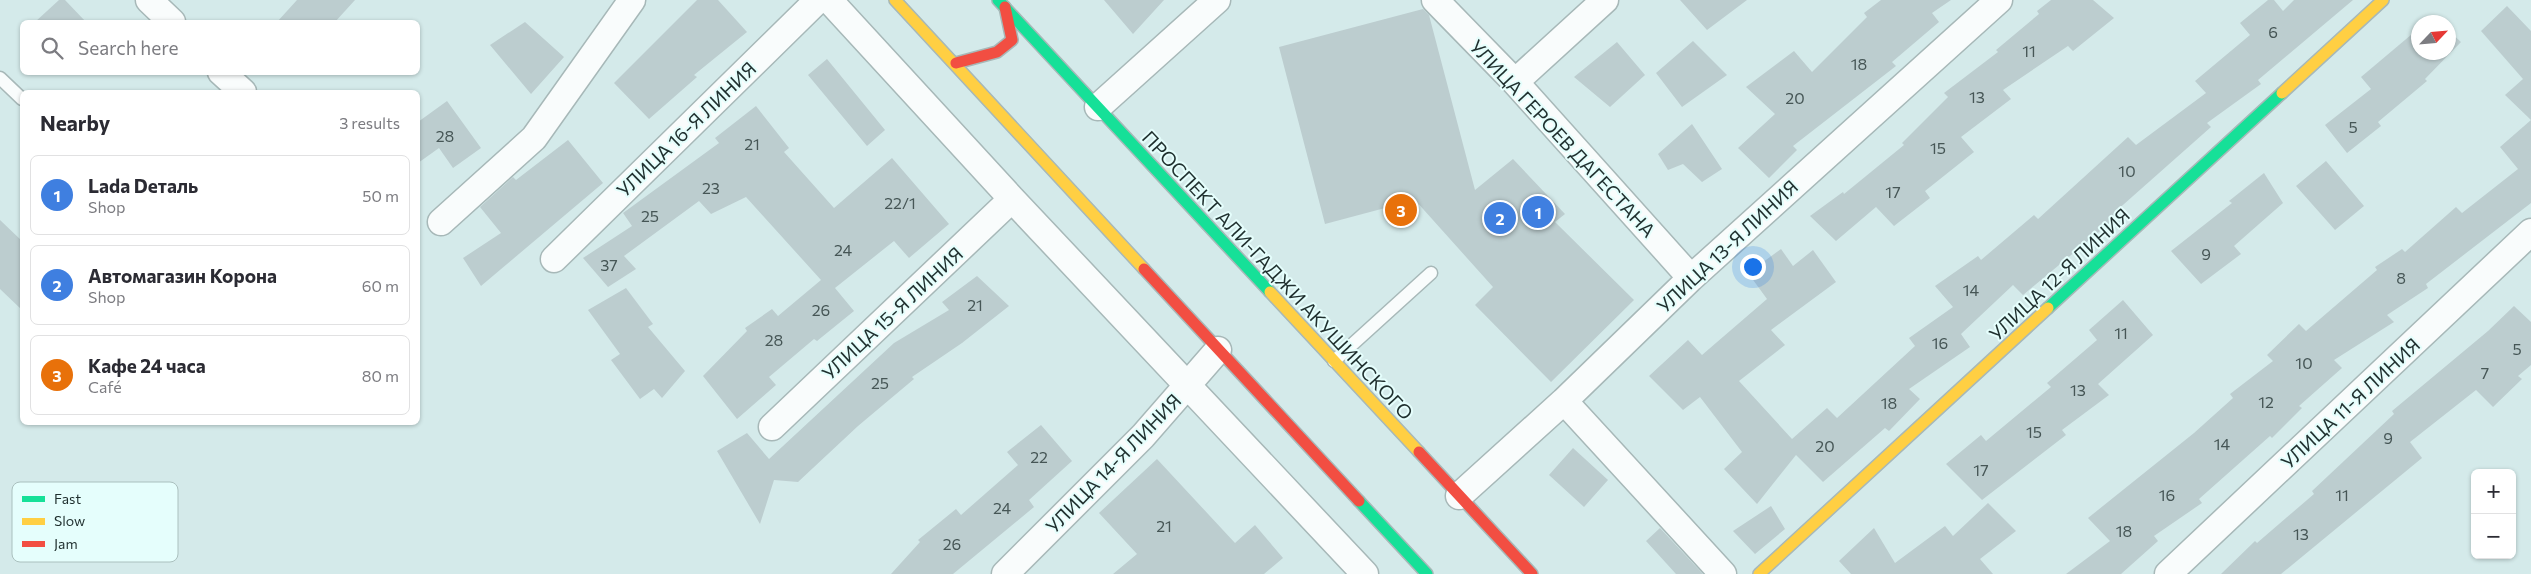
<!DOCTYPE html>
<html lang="en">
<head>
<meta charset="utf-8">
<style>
  :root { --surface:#fff; --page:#f7f7f7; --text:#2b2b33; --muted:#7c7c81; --line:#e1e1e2; --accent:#5e7070 }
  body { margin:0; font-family:Commissioner,sans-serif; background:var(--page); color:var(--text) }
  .controls { position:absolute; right:15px; bottom:15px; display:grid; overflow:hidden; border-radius:8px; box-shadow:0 1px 4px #0004 }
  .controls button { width:45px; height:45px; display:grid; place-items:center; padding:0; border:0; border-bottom:1px solid var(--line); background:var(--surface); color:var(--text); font:25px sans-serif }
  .compass { position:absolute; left:2411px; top:15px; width:45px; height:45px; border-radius:50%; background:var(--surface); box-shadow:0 1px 4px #0004; rotate:64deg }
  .you { position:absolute; left:1752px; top:266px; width:18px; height:18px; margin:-12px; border:4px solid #fff; border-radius:50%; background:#1a73e8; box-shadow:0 0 0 8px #1a73e833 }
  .badge { display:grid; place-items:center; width:32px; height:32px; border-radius:50%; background:var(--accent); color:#fff; font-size:16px; font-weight:700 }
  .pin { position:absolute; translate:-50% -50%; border:2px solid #fff; box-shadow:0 1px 5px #0006 }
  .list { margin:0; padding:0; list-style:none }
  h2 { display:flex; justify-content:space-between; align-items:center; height:65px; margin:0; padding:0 20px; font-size:21px }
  h2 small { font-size:16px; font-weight:400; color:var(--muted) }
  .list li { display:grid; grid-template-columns:32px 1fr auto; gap:15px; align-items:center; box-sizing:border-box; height:80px; margin:0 10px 10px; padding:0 10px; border:1px solid var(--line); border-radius:8px }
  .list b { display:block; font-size:19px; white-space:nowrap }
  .list p { margin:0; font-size:16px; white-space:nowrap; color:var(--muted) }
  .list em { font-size:16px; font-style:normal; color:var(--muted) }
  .icon { flex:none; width:28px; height:28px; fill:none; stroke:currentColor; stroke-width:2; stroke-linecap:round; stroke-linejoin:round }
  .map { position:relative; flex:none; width:2531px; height:574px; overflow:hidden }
  .search { position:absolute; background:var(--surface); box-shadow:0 1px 4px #0004; left:20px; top:20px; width:400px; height:55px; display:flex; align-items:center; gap:12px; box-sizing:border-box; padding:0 18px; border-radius:8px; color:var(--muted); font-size:19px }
  .panel { position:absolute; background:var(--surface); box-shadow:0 1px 4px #0004; left:20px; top:90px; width:400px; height:335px; border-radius:8px }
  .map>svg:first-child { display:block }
</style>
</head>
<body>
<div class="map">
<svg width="2531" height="574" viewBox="0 0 2531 574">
  <rect width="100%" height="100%" fill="#d4eaea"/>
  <!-- building -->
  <path fill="#bccdcf" d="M59 0H65L86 22H35Z
    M297 0H355L335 22H277Z
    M697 0H718L747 32 694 75 697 77 649 119 614 83Z
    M1104 0H1164L1133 34Z
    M1680 0H1747L1707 30Z
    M1881 0H1951L1932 13 1939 22 1892 62 1896 66 1793 146 1797 150 1769 178 1738 148 1775 114 1746 87 1794 51 1812 72 1867 17 1864 13Z
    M2051 0H2093L2114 18 2073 51 2068 46 2003 90 2011 99 1961 137 1974 152 1925 191 1930 198 1894 226 1876 207 1836 241 1810 216 1843 192 1844 194 1904 145 1902 143 1948 97 1944 93 1998 52 1996 50 2039 14 2037 11Z
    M2268 0H2274L2283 11 2294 0H2353L2258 80 2261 84 2207 123 2211 127 2115 212 2118 216 2023 295 2013 285 1961 334 1970 347 1909 389 1920 399 1889 431 1885 428 1823 482 1796 455 1757 504 1724 469 1742 452 1700 397 1683 410 1649 376 1688 340 1702 355 1767 299 1748 273 1781 249 1793 266 1813 250 1836 282 1771 330 1785 345 1739 381 1792 439 1827 408 1837 418 1915 346 1909 338 1953 307 1935 286 1978 256 1981 260 2034 215 2038 219 2128 137 2136 145 2206 93 2195 81 2250 35 2240 23Z
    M2507 6 2531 31V120L2505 95 2523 79 2481 31Z
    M1423 9 1429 15 1475 190 1513 159 1565 214 1555 222 1634 300 1551 382 1475 305 1493 287 1415 200 1325 224 1279 47Z
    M525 22 564 57 531 94 490 45Z
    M2418 29V52H2448V30L2461 42 2425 79 2427 81 2378 122 2381 126 2347 153 2325 125 2371 89 2361 77Z
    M1693 41 1727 75 1682 107 1656 73Z
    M1617 42 1645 75 1610 107 1574 77Z
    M827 59 885 130 867 146 808 75Z
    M447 101 481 148 453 168 439 148 418 163V122Z
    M756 106 789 148 784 152 834 208 892 158 949 224 909 258 894 241 835 288 854 311 817 341 814 339 769 377 776 385 737 419 703 376 747 331 745 328 772 309 778 316 821 280 746 197 711 214 699 201 624 256 636 269 608 287 583 258 632 226 623 213 719 143 715 138Z
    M2531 120V203L2426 284 2428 288 2387 315 2394 322 2334 360 2342 368 2299 406 2302 408 2272 438 2270 436 2199 499 2202 503 2154 536 2158 541 2121 574H2066L2110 541 2088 518 2194 433 2233 398 2230 394 2273 361 2267 355 2299 324 2306 331 2377 270 2375 267 2402 249 2405 252 2456 207 2462 213 2518 169 2500 147Z
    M1692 124 1722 169 1702 182 1683 164 1668 170 1658 154Z
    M568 140 603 183 481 286 463 258 501 233 480 207 513 177 516 180Z
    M2326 161 2364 206 2335 230 2296 186Z
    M2264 173 2283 203 2234 246 2241 254 2201 284 2171 251 2232 203 2229 201Z
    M0 220 22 241V310L0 289Z
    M977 276 1009 306 962 343 912 377 914 379 858 426 798 482 774 480 760 524 717 451 747 433 769 459 894 343 949 310 942 302Z
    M626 288 653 324 648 327 685 371 662 398 654 389 640 399 611 360 620 354 588 310Z
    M2123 300 2153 335 2098 384 2109 395 2062 430 2066 435 1982 500 1946 464 1981 435 1986 441 2051 387 2047 383 2097 340 2089 330Z
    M2514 306 2531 322V365L2518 376 2522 379 2493 407 2476 390 2410 442 2422 458 2281 574H2221L2255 541 2257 543 2314 494 2312 491 2394 414 2392 411 2488 331Z
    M1041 425 1072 461 1029 500 1034 507 953 574H891L920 542 918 540 956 509 961 515 1018 465 1007 452Z
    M1573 448 1608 480 1584 507 1549 475Z
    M1157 459 1235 543 1255 525 1283 558 1264 574H1113L1137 554 1099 513Z
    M1988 503 2016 531 1980 559 1993 574H1851L1839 561 1874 528 1895 563 1945 526 1953 536Z
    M1771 506 1785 529 1755 554 1733 531Z
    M1660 528 1703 574H1676L1646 541Z"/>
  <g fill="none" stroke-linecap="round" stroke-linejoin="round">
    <!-- lane casing -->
    <g stroke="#a7b8b8" stroke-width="15">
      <path id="lane" d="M0 78 22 99
        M1334 361 1431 273"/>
    </g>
    <!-- street casing -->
    <g stroke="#a7b8b8" stroke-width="29">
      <path id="street" d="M149 0 172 22
        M829 0 1012 199 1365 574
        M1435 0 1515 82 1691 278
        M221 72 243 92
        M1515 82 1605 0
        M1098 107 1217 0
        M441 222 534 138 632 0
        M554 259 818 0
        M1564 401 1723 574
        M772 427 1012 199
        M1459 496 1564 401 1691 278 1999 0
        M1005 574 1143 436 1218 350
        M2168 574 2531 232"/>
    </g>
    <!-- fast casing -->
    <g stroke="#a7b8b8" stroke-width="14">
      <path id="fast" d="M998 0 1270 292
        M2048 308 2282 93
        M1359 501 1427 574"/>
    </g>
    <!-- slow casing -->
    <g stroke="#a7b8b8" stroke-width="14">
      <path id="slow" d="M895 0 1144 269
        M2282 93 2383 0
        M1270 292 1419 452
        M1759 574 2048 308"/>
    </g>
    <!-- jam casing -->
    <g stroke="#a7b8b8" stroke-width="14">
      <path id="jam" d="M956 63 997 52 1012 40 1005 7
        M1144 269 1359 501
        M1419 452 1532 574"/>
    </g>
    <!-- lane -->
    <use href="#lane" stroke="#f9fcfc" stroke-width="12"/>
    <!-- street -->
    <use href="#street" stroke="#f9fcfc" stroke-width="26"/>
    <!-- fast -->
    <use href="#fast" stroke="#16e098" stroke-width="11"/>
    <!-- slow -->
    <use href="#slow" stroke="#ffcf43" stroke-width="11"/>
    <!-- jam -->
    <use href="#jam" stroke="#f24e42" stroke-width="11"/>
  </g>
  <g text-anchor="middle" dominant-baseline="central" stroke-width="4" stroke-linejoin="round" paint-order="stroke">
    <!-- number labels -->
    <g font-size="16" fill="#465656">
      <text x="2273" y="31">6</text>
      <text x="2029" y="50">11</text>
      <text x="1859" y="63">18</text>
      <text x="1977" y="96">13</text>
      <text x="1795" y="97">20</text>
      <text x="2353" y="126">5</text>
      <text x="445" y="135">28</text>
      <text x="752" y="143">21</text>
      <text x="1938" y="147">15</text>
      <text x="2127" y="170">10</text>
      <text x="711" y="187">23</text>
      <text x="1893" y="191">17</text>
      <text x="900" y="202">22/1</text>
      <text x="650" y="215">25</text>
      <text x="843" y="249">24</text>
      <text x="2206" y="253">9</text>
      <text x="609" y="264">37</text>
      <text x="2401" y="277">8</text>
      <text x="1971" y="289">14</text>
      <text x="975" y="304">21</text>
      <text x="821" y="309">26</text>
      <text x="2121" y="332">11</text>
      <text x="774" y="339">28</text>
      <text x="1940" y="342">16</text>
      <text x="2517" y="348">5</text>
      <text x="2304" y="362">10</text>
      <text x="2485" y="372">7</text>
      <text x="880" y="382">25</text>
      <text x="2078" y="389">13</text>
      <text x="2266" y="401">12</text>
      <text x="1889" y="402">18</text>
      <text x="2034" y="431">15</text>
      <text x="2388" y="437">9</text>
      <text x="2222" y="443">14</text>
      <text x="1825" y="445">20</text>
      <text x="1039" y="456">22</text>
      <text x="1981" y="469">17</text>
      <text x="2167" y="494">16</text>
      <text x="2342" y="494">11</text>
      <text x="1002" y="507">24</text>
      <text x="1164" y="525">21</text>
      <text x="2124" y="530">18</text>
      <text x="2301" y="533">13</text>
      <text x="952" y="543">26</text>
    </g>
    <!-- street labels -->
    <g font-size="19" fill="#1f2f2e" stroke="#e5fefc">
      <text transform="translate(686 129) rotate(-44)">УЛИЦА 16-Я ЛИНИЯ</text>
      <text transform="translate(1563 138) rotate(47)">УЛИЦА ГЕРОЕВ ДАГЕСТАНА</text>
      <text transform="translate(1727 246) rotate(-43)">УЛИЦА 13-Я ЛИНИЯ</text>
      <text transform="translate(2059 274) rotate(-43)">УЛИЦА 12-Я ЛИНИЯ</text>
      <text transform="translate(1278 275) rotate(47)">ПРОСПЕКТ АЛИ-ГАДЖИ АКУШИНСКОГО</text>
      <text transform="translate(892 313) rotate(-43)">УЛИЦА 15-Я ЛИНИЯ</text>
      <text transform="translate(2350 403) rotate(-43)">УЛИЦА 11-Я ЛИНИЯ</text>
      <text transform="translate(1113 463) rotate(-46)">УЛИЦА 14-Я ЛИНИЯ</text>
    </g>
  </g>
  <!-- legend -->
  <rect x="12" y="482" width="166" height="80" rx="8" fill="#e5fefc" stroke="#aac0be" stroke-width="1"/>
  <rect x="22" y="496" width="23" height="6" fill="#16e098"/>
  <rect x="22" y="518" width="23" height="7" fill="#ffcf43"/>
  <rect x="22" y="541" width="23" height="6" fill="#f24e42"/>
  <g font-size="14" fill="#1f2f2e">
    <text x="54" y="504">Fast</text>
    <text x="54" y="526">Slow</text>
    <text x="54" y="549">Jam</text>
  </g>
</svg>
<div class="controls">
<button>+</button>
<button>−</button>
</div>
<svg class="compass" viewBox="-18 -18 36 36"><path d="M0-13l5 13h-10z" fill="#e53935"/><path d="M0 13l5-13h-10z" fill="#7c7c81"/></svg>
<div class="you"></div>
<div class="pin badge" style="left:1538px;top:212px;background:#3f7fe0">1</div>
<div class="pin badge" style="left:1500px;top:218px;background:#3f7fe0">2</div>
<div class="pin badge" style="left:1401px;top:210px;background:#e8710a">3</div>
<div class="search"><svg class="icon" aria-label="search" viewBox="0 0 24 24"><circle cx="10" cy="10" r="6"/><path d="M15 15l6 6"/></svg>Search here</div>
<section class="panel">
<h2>Nearby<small>3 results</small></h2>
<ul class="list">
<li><span class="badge" style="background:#3f7fe0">1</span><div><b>Lada Dеталь</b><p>Shop</p></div><em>50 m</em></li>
<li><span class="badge" style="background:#3f7fe0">2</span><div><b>Автомагазин Корона</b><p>Shop</p></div><em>60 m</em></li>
<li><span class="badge" style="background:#e8710a">3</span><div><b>Кафе 24 часа</b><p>Café</p></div><em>80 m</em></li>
</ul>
</section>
</div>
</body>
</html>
